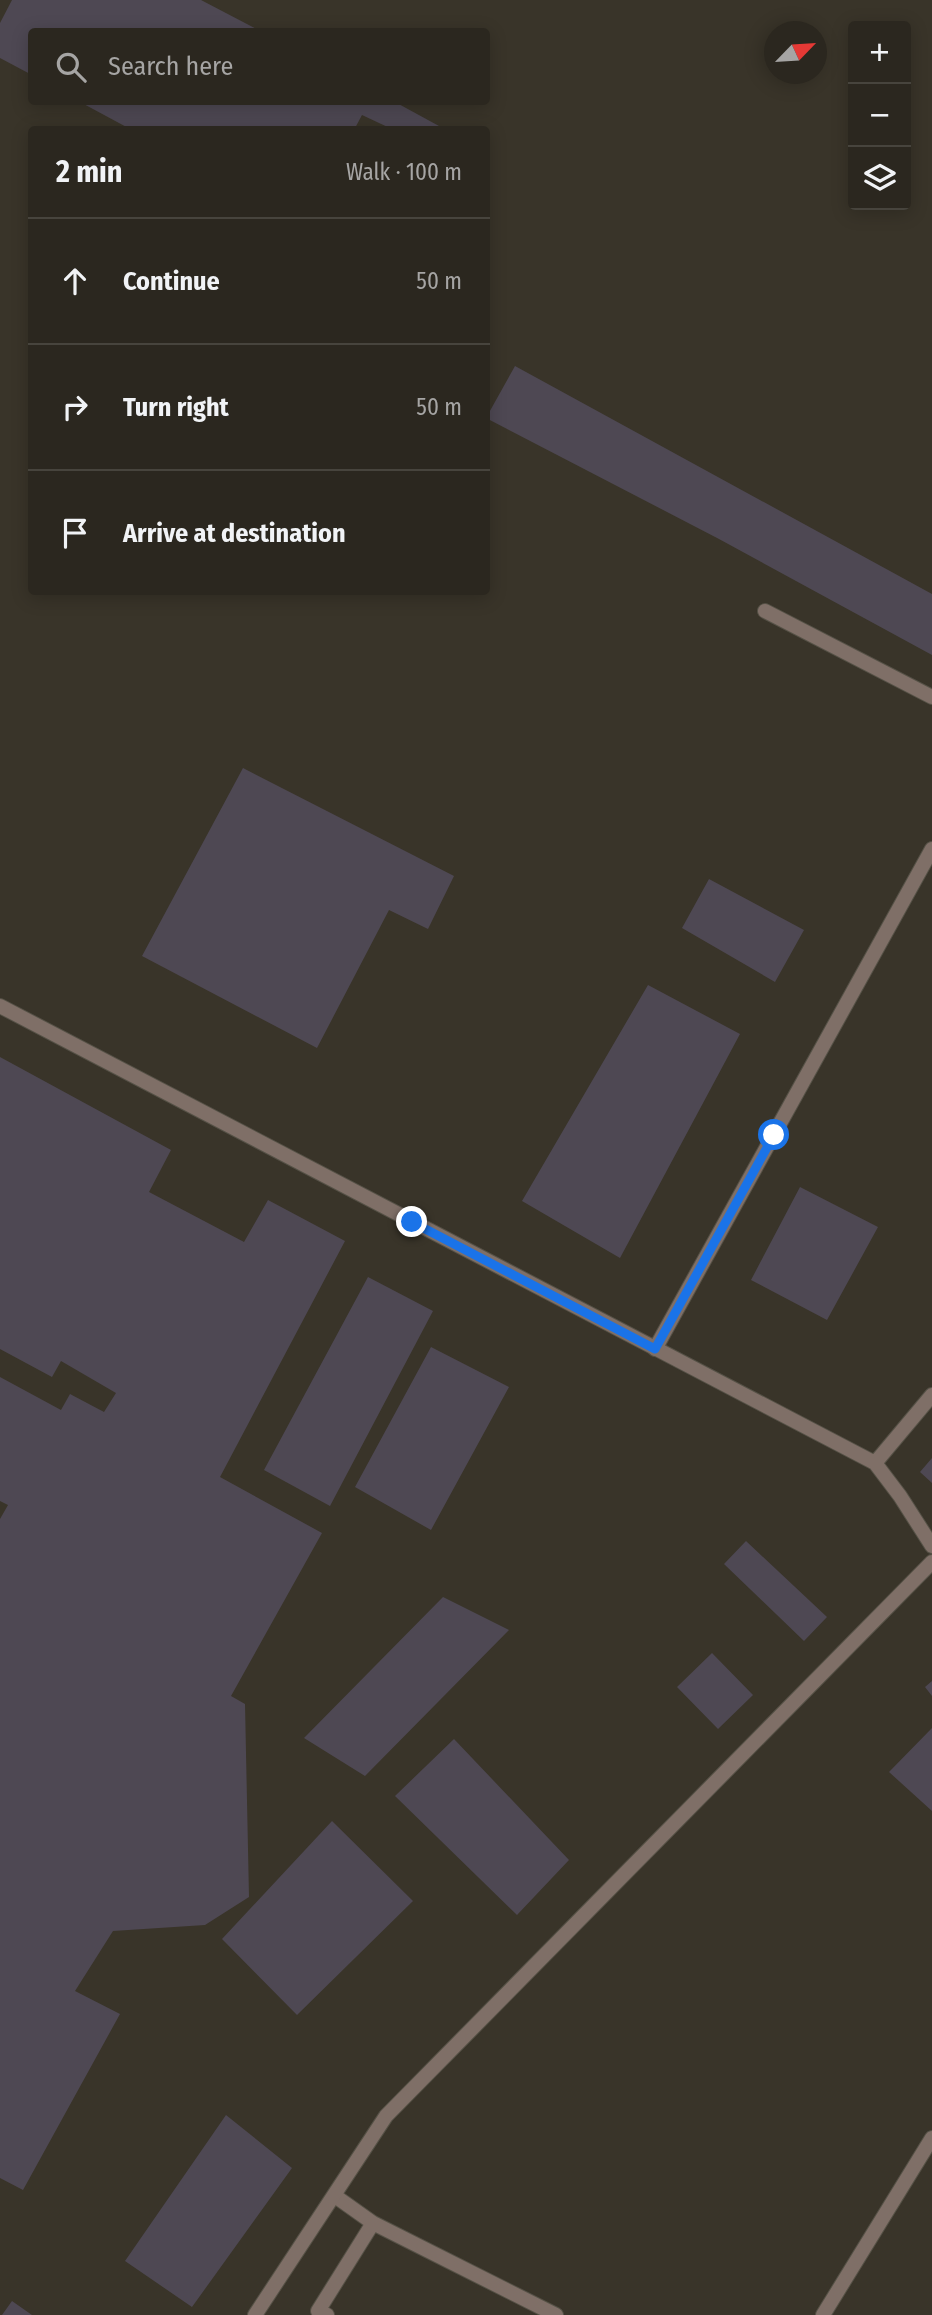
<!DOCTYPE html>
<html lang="en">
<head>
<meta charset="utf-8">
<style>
  :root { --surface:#2b271f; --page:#37332c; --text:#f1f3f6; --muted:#a6a5a4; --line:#47443d }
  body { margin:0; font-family:"Fira Sans Condensed",sans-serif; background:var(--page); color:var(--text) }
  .controls { position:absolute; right:21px; top:21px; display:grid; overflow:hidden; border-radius:7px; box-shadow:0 4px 18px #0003 }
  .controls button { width:63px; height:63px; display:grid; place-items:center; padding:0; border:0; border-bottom:2px solid var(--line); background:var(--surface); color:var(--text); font:35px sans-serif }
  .compass { position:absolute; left:764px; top:21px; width:63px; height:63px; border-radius:50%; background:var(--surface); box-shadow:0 4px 18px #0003; rotate:65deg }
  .stop { position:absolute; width:21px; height:21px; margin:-16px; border:5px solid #1a73e8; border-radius:50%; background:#fff }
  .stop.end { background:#1a73e8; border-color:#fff; box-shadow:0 2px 7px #0008 }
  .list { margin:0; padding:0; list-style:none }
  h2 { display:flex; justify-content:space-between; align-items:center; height:91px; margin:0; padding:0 28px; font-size:30px }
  h2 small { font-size:23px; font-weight:400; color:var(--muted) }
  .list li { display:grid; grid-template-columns:46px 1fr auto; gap:21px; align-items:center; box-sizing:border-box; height:126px; padding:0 28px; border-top:2px solid var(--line) }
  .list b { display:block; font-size:26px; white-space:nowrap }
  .list em { font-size:23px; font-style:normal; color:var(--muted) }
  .icon { flex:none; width:38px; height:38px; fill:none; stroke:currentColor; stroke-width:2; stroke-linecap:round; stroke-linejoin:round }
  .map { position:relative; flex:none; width:932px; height:2315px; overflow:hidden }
  .search { position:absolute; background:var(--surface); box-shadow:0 4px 18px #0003; left:28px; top:28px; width:462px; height:77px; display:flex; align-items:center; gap:18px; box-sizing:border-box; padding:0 24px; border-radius:7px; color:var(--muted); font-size:26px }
  .panel { position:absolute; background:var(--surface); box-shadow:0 4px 18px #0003; left:28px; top:126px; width:462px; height:469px; border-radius:7px }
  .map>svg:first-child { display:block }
</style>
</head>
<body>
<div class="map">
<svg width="932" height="2315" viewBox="0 0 932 2315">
  <rect width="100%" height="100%" fill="#393429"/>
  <!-- building -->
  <path fill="#4e4853" d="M12 0H201L262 32H32V75L0 58V23Z
    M80 102H395L439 126 438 130H394L362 115 354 130H132Z
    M515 366 932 594V655L719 539 486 418Z
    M243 768 454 876 428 929 389 910 317 1048 142 956Z
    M709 879 804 930 775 982 682 928Z
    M648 985 740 1034 620 1258 522 1201Z
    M0 1057 171 1150 149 1192 244 1242 268 1200 345 1241 220 1477 322 1533 231 1696 245 1704 249 1897 205 1925 113 1931 75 1991 120 2014 23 2190 0 2178V1519L8 1505 0 1501V1377L61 1410 70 1394 104 1412 116 1393 61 1361 52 1377 0 1349Z
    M800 1187 878 1227 827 1320 751 1280Z
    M368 1277 433 1311 330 1506 264 1470Z
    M431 1347 509 1387 431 1530 355 1487Z
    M932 1458V1483L920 1472Z
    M746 1541 827 1617 804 1641 724 1564Z
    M443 1597 509 1630 365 1776 304 1738Z
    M712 1653 753 1695 718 1729 677 1687Z
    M932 1681V1696L925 1687Z
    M932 1728V1811L889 1772Z
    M454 1739 569 1860 517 1915 395 1796Z
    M332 1821 413 1901 297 2015 222 1939Z
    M226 2115 292 2168 192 2307 125 2261Z
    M12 2301 32 2315H2Z"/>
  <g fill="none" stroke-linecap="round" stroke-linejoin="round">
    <!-- lane casing -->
    <g stroke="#555146" stroke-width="16">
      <path id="lane" d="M765 611 932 697
        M655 1349 932 849
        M335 2196 373 2223 556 2315
        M327 2315 318 2311 373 2223
        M823 2315 932 2138"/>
    </g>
    <!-- street casing -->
    <g stroke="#555146" stroke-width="16">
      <path id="street" d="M0 1006 875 1463 900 1496 932 1546
        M875 1463 932 1395
        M255 2315 386 2116 932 1562"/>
    </g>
    <!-- lane -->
    <use href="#lane" stroke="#7f6f67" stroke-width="14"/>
    <!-- street -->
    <use href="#street" stroke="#7f6f67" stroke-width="14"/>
  </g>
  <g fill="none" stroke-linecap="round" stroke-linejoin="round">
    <!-- route -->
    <path stroke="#1a73e8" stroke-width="9" d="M412 1222 655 1349 774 1135"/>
  </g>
</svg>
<div class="controls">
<button>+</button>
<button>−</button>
<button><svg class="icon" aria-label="layers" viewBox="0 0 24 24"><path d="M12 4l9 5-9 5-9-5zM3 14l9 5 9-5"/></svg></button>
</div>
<svg class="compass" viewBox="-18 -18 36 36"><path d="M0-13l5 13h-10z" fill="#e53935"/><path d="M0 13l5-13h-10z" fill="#a6a5a4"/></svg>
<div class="stop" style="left:774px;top:1135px"></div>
<div class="stop end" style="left:412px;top:1222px"></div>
<div class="search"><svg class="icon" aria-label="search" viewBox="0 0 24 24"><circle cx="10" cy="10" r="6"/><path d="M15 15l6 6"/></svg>Search here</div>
<section class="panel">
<h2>2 min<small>Walk · 100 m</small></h2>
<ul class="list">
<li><svg class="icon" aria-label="ahead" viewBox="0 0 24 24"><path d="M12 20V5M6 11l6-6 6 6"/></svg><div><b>Continue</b></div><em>50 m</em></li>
<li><svg class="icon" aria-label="right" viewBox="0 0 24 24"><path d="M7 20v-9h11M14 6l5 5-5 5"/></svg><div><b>Turn right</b></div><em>50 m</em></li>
<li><svg class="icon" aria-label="arrive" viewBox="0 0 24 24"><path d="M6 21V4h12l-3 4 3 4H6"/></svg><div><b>Arrive at destination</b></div></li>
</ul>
</section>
</div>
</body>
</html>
